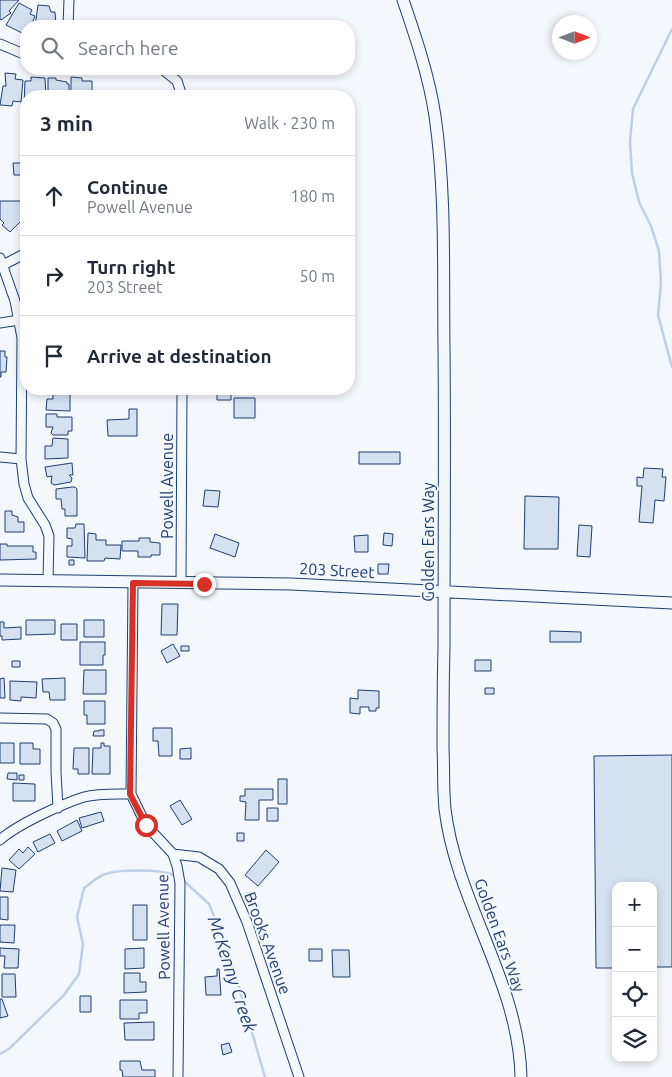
<!DOCTYPE html>
<html lang="en">
<head>
<meta charset="utf-8">
<style>
  :root { --surface:#fff; --page:#f6f6f7; --text:#1f2937; --muted:#747a83; --line:#e0e1e3 }
  body { margin:0; font-family:Ubuntu,sans-serif; background:var(--page); color:var(--text) }
  .controls { position:absolute; right:15px; bottom:15px; display:grid; overflow:hidden; border-radius:10px; box-shadow:0 2px 8px #0003 }
  .controls button { width:45px; height:45px; display:grid; place-items:center; padding:0; border:0; border-bottom:1px solid var(--line); background:var(--surface); color:var(--text); font:25px sans-serif }
  .compass { position:absolute; left:552px; top:15px; width:45px; height:45px; border-radius:50%; background:var(--surface); box-shadow:0 2px 8px #0003; rotate:90deg }
  .stop { position:absolute; width:15px; height:15px; margin:-11px; border:4px solid #d93025; border-radius:50%; background:#fff }
  .stop.end { background:#d93025; border-color:#fff; box-shadow:0 1px 5px #0008 }
  .list { margin:0; padding:0; list-style:none }
  h2 { display:flex; justify-content:space-between; align-items:center; height:65px; margin:0; padding:0 20px; font-size:21px }
  h2 small { font-size:16px; font-weight:400; color:var(--muted) }
  .list li { display:grid; grid-template-columns:32px 1fr auto; gap:15px; align-items:center; box-sizing:border-box; height:80px; padding:0 20px; border-top:1px solid var(--line) }
  .list b { display:block; font-size:19px; white-space:nowrap }
  .list p { margin:0; font-size:16px; white-space:nowrap; color:var(--muted) }
  .list em { font-size:16px; font-style:normal; color:var(--muted) }
  .icon { flex:none; width:28px; height:28px; fill:none; stroke:currentColor; stroke-width:2; stroke-linecap:round; stroke-linejoin:round }
  .map { position:relative; flex:none; width:672px; height:1077px; overflow:hidden }
  .search { position:absolute; background:var(--surface); box-shadow:0 2px 8px #0003; left:20px; top:20px; width:335px; height:55px; display:flex; align-items:center; gap:12px; box-sizing:border-box; padding:0 18px; border-radius:20px; color:var(--muted); font-size:19px }
  .panel { position:absolute; background:var(--surface); box-shadow:0 2px 8px #0003; left:20px; top:90px; width:335px; height:305px; border-radius:20px }
  .map>svg:first-child { display:block }
</style>
</head>
<body>
<div class="map">
<svg width="672" height="1077" viewBox="0 0 672 1077">
  <rect width="100%" height="100%" fill="#f4f7fb"/>
  <g fill="none" stroke-linecap="round" stroke-linejoin="round">
    <!-- stream -->
    <path stroke="#bed0e5" stroke-width="2.5" d="M672 29 633 109 630 141 632 173 639 202 651 226 659 251 661 283 658 315 672 367
      M184 881 209 904 229 953 265 1077
      M0 1054 9 1049 64 995 79 974 83 944 77 917 84 888C90 884 96 878 103 875 116 869 160 869 173 875"/>
  </g>
  <!-- building -->
  <path fill="#d5e0f0" stroke="#1d3f73" d="M0 0H19L9 11 11 13 1 20 0 19Z
    M19 3 32 10 30 14 35 16 31 26H26V35L6 25Z
    M38 5 49 6 51 12H55L56 26H35Z
    M118 24 152 25V26H118Z
    M5 73 16 74 15 79 23 80 21 102 13 101 12 106 0 105 3 86H6Z
    M31 77 45 78 46 96H26V105H24L25 81H31Z
    M71 77 82 78V81H92V96H71Z
    M48 78H56V80L67 82V84H69V96H48Z
    M22 160H26L25 175H14L13 163H22Z
    M0 201H22V220L10 232 2 225 4 223 0 219Z
    M24 201H26V218H24Z
    M0 351H5V357H7L6 372H1V377H0Z
    M53 389H70V411L46 410 47 399H53Z
    M215 389H235V392H231V400H217V392H215Z
    M234 398H255V418H234Z
    M129 409H137V436H108L107 420 129 419Z
    M46 414H57V417H72V431H68V435H53L51 433 53 427H46Z
    M53 438 68 439V458L45 459V446H52Z
    M359 452H400V464H359Z
    M72 463 73 475H69L72 478 71 482 54 485 51 483 52 476 47 477 45 467Z
    M644 468 663 469 662 477H666L664 501 655 500 653 523 639 522 642 486H637V477L643 478Z
    M72 487H75L77 489V516H65V509H62L61 499H56V489Z
    M205 490 220 491 218 507 203 506Z
    M525 496 559 497 558 549H524Z
    M5 511H12V515L18 517V522H24V532H5Z
    M76 524H84L85 558 67 557V546H72V539L67 538V528H75Z
    M579 525 592 526 590 557 577 556Z
    M88 533 96 534V540H106V545H121L120 559 105 558 104 561H87Z
    M384 533 393 534 392 546 383 545Z
    M215 534 239 543 235 557 210 548Z
    M368 535V552H355L354 536Z
    M139 538H150V542L160 543V555H151V557H138V551H122V541H139Z
    M0 544H7V546H33V552H36V559L0 560Z
    M69 560H74V565H69Z
    M378 564H389L388 574H378Z
    M162 604H178L177 635H161Z
    M26 620H55V634L26 635Z
    M84 620H104V637H84Z
    M0 622H4V628L21 627V639L2 640V636H0Z
    M61 624H77V640H61Z
    M550 631 581 632V642H550Z
    M80 642H105V655H103V665H80Z
    M173 644 180 656 167 663 161 651Z
    M181 646H189V651H181Z
    M475 660H491V671H475Z
    M12 661H20V667H12Z
    M84 670H106V694H83Z
    M4 678 5 698H0V679Z
    M65 678V700H50L49 692H43L42 679Z
    M10 681 37 682 36 698 21 697V701L10 700Z
    M485 688H494V694H485Z
    M358 690 379 691V708H376V711H369V707H360V714L350 713V698L358 699Z
    M84 701H105V724H87V715H84Z
    M153 728H172V756H159L158 741H153Z
    M99 730H104V736H93L94 731H99Z
    M0 743H14V763H0Z
    M20 743H33V749H40V764H20Z
    M101 743H104V746H110V774H92L93 748H101Z
    M74 748H89V774H78V769H73Z
    M191 748V759H180V749Z
    M672 755V967H653V886H616V968H596L594 756Z
    M8 773H17V780L7 779Z
    M19 775H24V780H19Z
    M278 779H287V804H278Z
    M13 783 35 784V801H13Z
    M245 789H273V800H259V820H245L246 802 240 801V796H245Z
    M180 800 192 819 182 825 170 806Z
    M267 808H278V821H267Z
    M101 812 104 821 82 828 79 818Z
    M77 820 82 831 62 841 57 831Z
    M237 833H244V841H237Z
    M50 834 55 843 38 852 33 842Z
    M28 847 35 854 19 869 9 860 19 849 23 853Z
    M266 850 279 862 258 886 245 875Z
    M2 868 16 870 13 892 0 891Z
    M0 897H8V920L0 919Z
    M133 905H147V940H133Z
    M0 925H15L14 943 0 942Z
    M0 948 19 949 18 968H4L5 956H0Z
    M144 948V968L125 969V949Z
    M309 949H322V961H309Z
    M332 950H349L350 977H333Z
    M217 969H219L221 995H206L205 977 217 976Z
    M124 973H140V982H146V992L124 993Z
    M2 974H15L16 997H2Z
    M80 996H91V1012H80Z
    M0 999H2L8 1016 0 1018Z
    M120 1000H147V1013H139V1019H120Z
    M154 1022V1040H125L124 1023Z
    M229 1043 232 1052 223 1055 221 1045Z
    M120 1061H140L142 1070H155V1077H123L122 1070H120Z"/>
  <g fill="none" stroke-linecap="round" stroke-linejoin="round">
    <!-- minor casing -->
    <g stroke="#1d3f73" stroke-width="11">
      <path id="minor" d="M68 26 69 0
        M0 44 26 55
        M162 69 177 81 182 96
        M0 258 15 301 22 338 21 459 24 484 28 498 45 525 49 536 48 581
        M3 265 26 253
        M0 323 19 320
        M0 457 21 459
        M133 583 131 794 146 825 173 854 177 866 180 883 178 1077
        M181 583 182 389
        M0 718 47 719 53 723 56 729V772L58 808
        M0 840C16 825 62 804 84 797 99 793 115 794 131 794
        M173 854 199 857 219 869 230 883 247 922 299 1077"/>
    </g>
    <!-- secondary casing -->
    <g stroke="#1d3f73" stroke-width="13">
      <path id="secondary" d="M403 0C416 38 429 76 435 116 446 192 443 270 444 347 445 448 444 548 444 649 443 682 443 715 443 748 444 768 443 789 445 809 456 902 519 982 521 1077
        M0 580 291 584 672 603"/>
    </g>
    <!-- minor -->
    <use href="#minor" stroke="#f4f7fb" stroke-width="9"/>
    <!-- secondary -->
    <use href="#secondary" stroke="#f4f7fb" stroke-width="11"/>
  </g>
  <g fill="none" stroke-linecap="round" stroke-linejoin="round">
    <!-- route -->
    <path stroke="#d93025" stroke-width="6" d="M146 825 130 794 133 583 204 584"/>
  </g>
  <g text-anchor="middle" dominant-baseline="central" stroke-width="4" stroke-linejoin="round" paint-order="stroke">
    <!-- street labels -->
    <g font-size="16" fill="#1d3f73" stroke="#f4f7fb">
      <text transform="translate(167 486) rotate(-90)">Powell Avenue</text>
      <text transform="translate(428 542) rotate(-90)">Golden Ears Way</text>
      <text transform="translate(337 570) rotate(3)">203 Street</text>
      <text transform="translate(163 927) rotate(-91)">Powell Avenue</text>
      <text transform="translate(500 935) rotate(70)">Golden Ears Way</text>
      <text transform="translate(268 943) rotate(70)">Brooks Avenue</text>
    </g>
    <!-- water labels -->
    <g font-size="18" font-style="italic" fill="#1d3f73" stroke="#f4f7fb">
      <text transform="translate(233 974) rotate(72)">McKenny Creek</text>
    </g>
  </g>
</svg>
<div class="controls">
<button>+</button>
<button>−</button>
<button><svg class="icon" aria-label="locate" viewBox="0 0 24 24"><circle cx="12" cy="12" r="6"/><path d="M12 2v4M12 18v4M2 12h4M18 12h4"/></svg></button>
<button><svg class="icon" aria-label="layers" viewBox="0 0 24 24"><path d="M12 4l9 5-9 5-9-5zM3 14l9 5 9-5"/></svg></button>
</div>
<svg class="compass" viewBox="-18 -18 36 36"><path d="M0-13l5 13h-10z" fill="#e53935"/><path d="M0 13l5-13h-10z" fill="#747a83"/></svg>
<div class="stop" style="left:146px;top:825px"></div>
<div class="stop end" style="left:204px;top:584px"></div>
<div class="search"><svg class="icon" aria-label="search" viewBox="0 0 24 24"><circle cx="10" cy="10" r="6"/><path d="M15 15l6 6"/></svg>Search here</div>
<section class="panel">
<h2>3 min<small>Walk · 230 m</small></h2>
<ul class="list">
<li><svg class="icon" aria-label="ahead" viewBox="0 0 24 24"><path d="M12 20V5M6 11l6-6 6 6"/></svg><div><b>Continue</b><p>Powell Avenue</p></div><em>180 m</em></li>
<li><svg class="icon" aria-label="right" viewBox="0 0 24 24"><path d="M7 20v-9h11M14 6l5 5-5 5"/></svg><div><b>Turn right</b><p>203 Street</p></div><em>50 m</em></li>
<li><svg class="icon" aria-label="arrive" viewBox="0 0 24 24"><path d="M6 21V4h12l-3 4 3 4H6"/></svg><div><b>Arrive at destination</b></div></li>
</ul>
</section>
</div>
</body>
</html>
